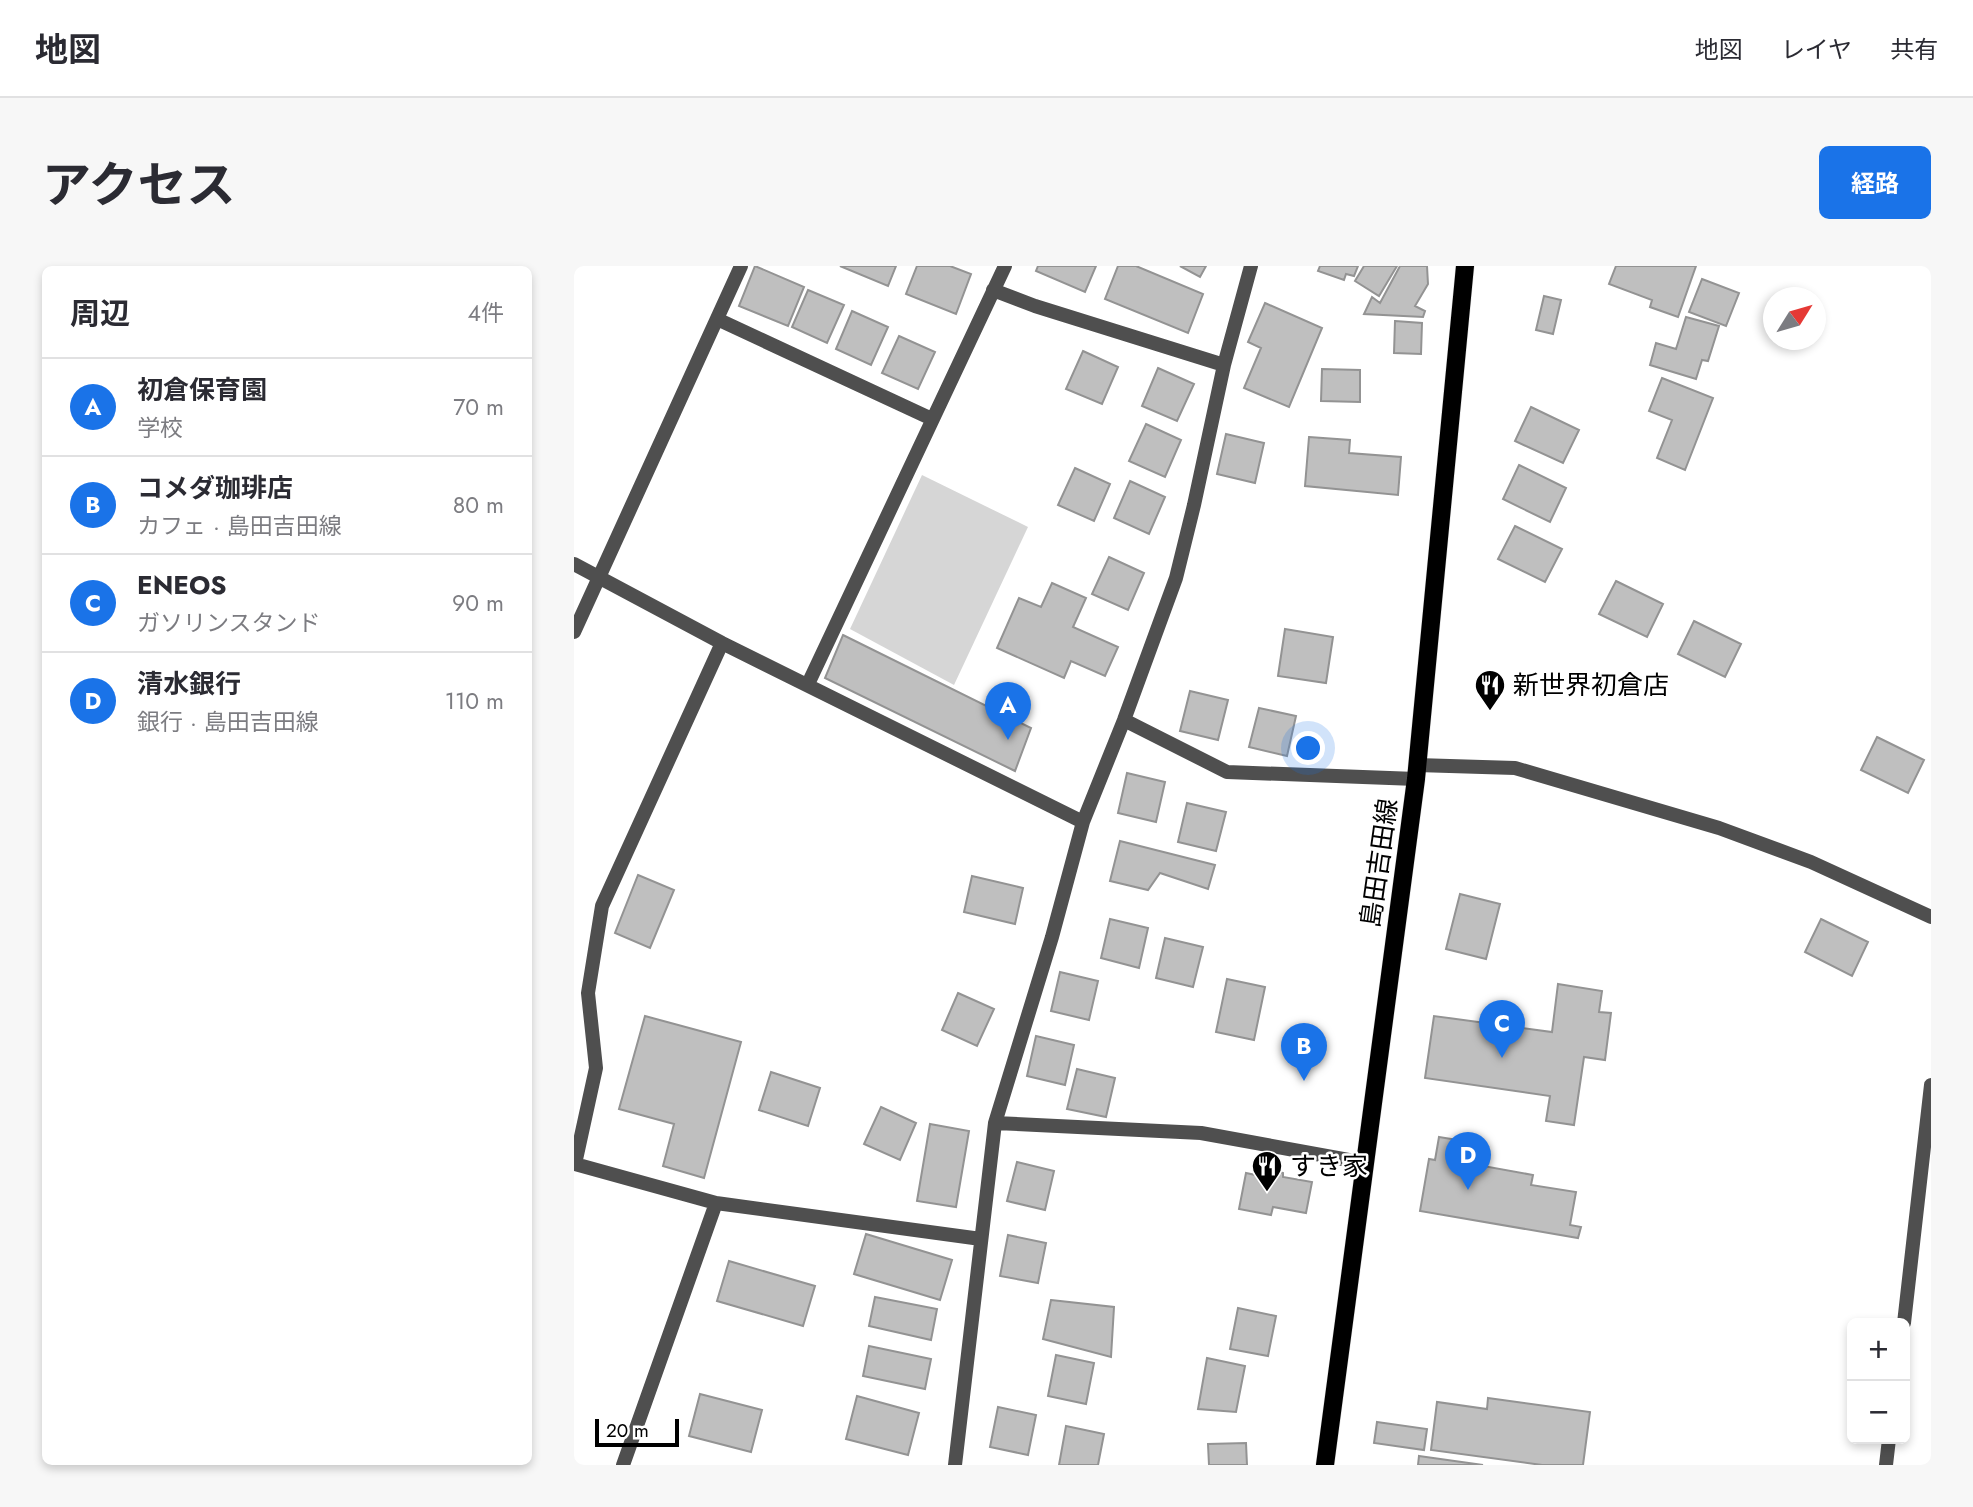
<!DOCTYPE html>
<html lang="ja">
<head>
<meta charset="utf-8">
<style>
  :root { --surface:#fff; --page:#f7f7f7; --text:#2b2b33; --muted:#7c7c81; --line:#e1e1e2; --accent:#1a73e8 }
  body { margin:0; font-family:Jost,"Noto Sans JP",sans-serif; background:var(--page); color:var(--text) }
  .controls { position:absolute; right:21px; bottom:21px; display:grid; overflow:hidden; border-radius:10px; box-shadow:0 4px 10px #0003 }
  .controls button { width:63px; height:63px; display:grid; place-items:center; padding:0; border:0; border-bottom:2px solid var(--line); background:var(--surface); color:var(--text); font:35px sans-serif }
  .compass { position:absolute; left:1189px; top:21px; width:63px; height:63px; border-radius:50%; background:var(--surface); box-shadow:0 4px 10px #0003; rotate:53deg }
  .scale { position:absolute; left:21px; bottom:18px; width:84px; box-sizing:border-box; padding-left:7px; border:4px solid #000; border-top:0; font-size:19px; line-height:24px; white-space:nowrap; color:#000; -webkit-text-stroke:5px #fff; paint-order:stroke }
  .you { position:absolute; left:735px; top:483px; width:24px; height:24px; margin:-18px; border:5px solid #fff; border-radius:50%; background:#1a73e8; box-shadow:0 0 0 10px #1a73e833 }
  .badge { display:grid; place-items:center; width:46px; height:46px; border-radius:50%; background:var(--accent); color:#fff; font-size:23px; font-weight:700 }
  .pin { position:absolute; translate:-50% -58px; filter:drop-shadow(0 2px 4px #0008) }
  .pin::after { content:''; position:absolute; top:37px; width:24px; height:21px; background:inherit; clip-path:polygon(0 0,100% 0,50% 100%) }
  .list { margin:0; padding:0; list-style:none }
  h2 { display:flex; justify-content:space-between; align-items:center; height:91px; margin:0; padding:0 28px; font-size:30px }
  h2 small { font-size:23px; font-weight:400; color:var(--muted) }
  .list li { display:grid; grid-template-columns:46px 1fr auto; gap:21px; align-items:center; box-sizing:border-box; height:98px; padding:0 28px; border-top:2px solid var(--line) }
  .list b { display:block; font-size:26px; white-space:nowrap }
  .list p { margin:0; font-size:23px; white-space:nowrap; color:var(--muted) }
  .list em { font-size:23px; font-style:normal; color:var(--muted) }
  .map { position:relative; flex:none; width:1357px; height:1199px; overflow:hidden; border-radius:10px }
  header { display:flex; align-items:center; gap:42px; box-sizing:border-box; height:98px; padding:0 35px; background:var(--surface); border-bottom:2px solid var(--line) }
  header strong { font-size:33px }
  nav { display:flex; gap:38px; margin-inline-start:auto; font-size:24px }
  .intro { display:flex; align-items:center; justify-content:space-between; box-sizing:border-box; height:168px; padding:0 42px }
  h1 { margin:0; font-size:49px }
  .button { padding:18px 32px; border-radius:10px; background:var(--accent); color:#fff; font-size:24px; font-weight:700 }
  main { display:flex; gap:42px; padding:0 42px }
  aside { flex:1; background:var(--surface); border-radius:10px; box-shadow:0 4px 10px #0003 }
  .map>svg:first-child { display:block }
</style>
</head>
<body>
<header>
<strong>地図</strong>
<nav><a>地図</a><a>レイヤ</a><a>共有</a></nav>
</header>
<div class="intro"><h1>アクセス</h1><a class="button">経路</a></div>
<main>
<aside>
<h2>周辺<small>4件</small></h2>
<ul class="list">
<li><span class="badge">A</span><div><b>初倉保育園</b><p>学校</p></div><em>70 m</em></li>
<li><span class="badge">B</span><div><b>コメダ珈琲店</b><p>カフェ · 島田吉田線</p></div><em>80 m</em></li>
<li><span class="badge">C</span><div><b>ENEOS</b><p>ガソリンスタンド</p></div><em>90 m</em></li>
<li><span class="badge">D</span><div><b>清水銀行</b><p>銀行 · 島田吉田線</p></div><em>110 m</em></li>
</ul>
</aside>
<div class="map">
<svg width="1357" height="1199" viewBox="0 0 1357 1199">
  <rect width="100%" height="100%" fill="#fff"/>
  <!-- green -->
  <path fill="#d6d6d6" d="M348 209 454 261 380 419 276 363Z"/>
  <!-- building -->
  <path fill="#bfbfbf" stroke="#939393" stroke-width="2" d="M181 0 230 21 214 60 165 40Z
    M266 0H322L314 20Z
    M343 0H376L397 8 382 48 332 28Z
    M464 0H522L511 26 462 5Z
    M544 0H562L629 28 614 67 531 33Z
    M606 0H632L626 11Z
    M746 0H784L780 10 772 8 770 14 744 5Z
    M790 0H823L805 30 781 15Z
    M826 0H853L854 18 841 40 851 45 849 51 790 48 798 31 806 37Z
    M1042 0H1122L1104 51 1076 41 1078 34 1035 18Z
    M1128 13 1165 27 1152 60 1115 46Z
    M234 24 270 39 253 77 218 61Z
    M970 30 987 34 979 68 962 64Z
    M691 37 748 62 715 141 670 122 687 82 674 76Z
    M278 45 314 61 297 99 262 83Z
    M1112 51 1145 60 1134 95 1128 94 1122 113 1076 99 1082 77 1102 83Z
    M821 55 848 57 847 88 820 87Z
    M325 70 361 86 344 123 308 107Z
    M509 85 544 101 528 138 492 123Z
    M584 102 620 118 603 155 568 140Z
    M748 103 786 104V136L747 135Z
    M1088 112 1139 132 1111 204 1083 192 1098 154 1075 145Z
    M957 141 1005 164 989 197 941 175Z
    M572 158 607 174 591 211 555 195Z
    M652 168 690 177 681 217 643 208Z
    M735 171 776 174 775 187 827 191 824 229 731 220Z
    M945 199 992 222 976 256 929 233Z
    M501 202 536 218 520 255 484 239Z
    M556 215 591 231 575 268 540 252Z
    M941 260 988 283 971 316 924 293Z
    M535 291 570 307 554 344 518 328Z
    M1042 315 1089 338 1073 371 1025 348Z
    M478 317 512 332 499 361 544 381 531 410 497 395 490 412 423 382 445 332 467 341Z
    M1120 355 1167 378 1151 411 1104 388Z
    M711 363 759 371 752 417 704 410Z
    M269 369 457 462 441 505 251 412Z
    M616 425 654 434 644 474 606 465Z
    M685 442 722 450 713 490 675 481Z
    M1303 471 1350 494 1334 527 1287 504Z
    M553 507 591 516 582 556 544 547Z
    M613 537 652 546 642 585 604 576Z
    M546 575 641 599 634 623 586 607 574 624 536 615Z
    M64 609 100 624 76 682 41 667Z
    M398 610 449 622 441 658 390 646Z
    M886 628 926 638 912 693 872 683Z
    M536 653 574 662 565 702 527 692Z
    M1247 653 1294 676 1278 710 1231 686Z
    M591 672 629 681 619 721 582 712Z
    M486 706 524 715 515 754 477 745Z
    M653 713 691 721 680 774 642 766Z
    M984 718 1028 725 1025 746 1037 747 1031 794 1010 791 1000 859 972 855 976 830 851 812 860 750 978 766Z
    M384 727 420 743 403 780 368 764Z
    M71 750 167 776 130 912 89 900 100 858 45 843Z
    M462 770 500 779 491 819 453 810Z
    M503 803 541 812 532 851 493 843Z
    M197 806 246 822 234 860 185 844Z
    M307 841 342 857 326 894 290 878Z
    M356 858 395 865 382 941 343 935Z
    M865 871 890 875 887 896 959 909 957 919 1002 926 996 959 1007 961 1004 972 846 945 855 893 861 894Z
    M443 896 480 905 471 944 433 935Z
    M698 904 709 907V911L738 916 732 947 699 941 697 949 665 943 672 907 696 912Z
    M292 968 378 994 366 1034 280 1008Z
    M434 969 472 977 464 1017 426 1010Z
    M155 995 241 1020 229 1060 143 1035Z
    M301 1031 363 1043 357 1074 295 1060Z
    M477 1034 540 1041 537 1091 469 1073Z
    M664 1042 702 1050 694 1090 656 1083Z
    M295 1080 357 1093 351 1123 289 1110Z
    M482 1089 520 1097 512 1138 474 1130Z
    M633 1092 671 1100 662 1146 624 1143Z
    M126 1128 188 1144 177 1186 115 1170Z
    M283 1130 345 1147 334 1189 272 1173Z
    M914 1132 1016 1146 1009 1199H968L857 1184 863 1136 913 1143Z
    M424 1141 462 1149 454 1189 416 1181Z
    M803 1156 853 1163 850 1184 800 1177Z
    M492 1160 530 1168 524 1199H485Z
    M672 1177 673 1199H635L634 1178Z
    M845 1190 909 1199H844Z"/>
  <g fill="none" stroke-linecap="round" stroke-linejoin="round">
    <!-- primary casing -->
    <g stroke="#dbdbdb" stroke-width="19">
      <path id="primary" d="M751 1199 842 513 891 0"/>
    </g>
    <!-- minor -->
    <path stroke="#4f4f4f" stroke-width="14" d="M419 24 461 40 650 99
      M143 53 358 153
      M0 298 148 377 509 556
      M0 366 167 0
      M234 418 431 0
      M550 454 653 506 842 513
      M843 499 941 502 1145 562 1237 596 1357 651
      M421 857 627 867 791 897
      M142 937 407 973
      M1330 1057 1357 819
      M49 1199 142 937 1 898 22 802 14 727 28 640 148 377
      M381 1199 421 857 478 671 509 556 550 454 602 312 620 239 650 99 677 0
      M1312 1199 1315 1173"/>
    <!-- primary -->
    <use href="#primary" stroke="#000" stroke-width="18"/>
  </g>
  <!-- icons -->
  <defs>
    <g id="restaurant-pin" transform="scale(1.575)"><path d="M0 17L-7.5 6A9.5 9.5 0 1 1 7.5 6Z" fill="#000" stroke="#fff"/><path d="M-5-6h1v4h1v-4h1v4h1v-4h1v5L-1.5 .5V6h-2V.5L-5-1ZM5-6V6H3V1.5H1.5Q1.5-4 5-6Z" fill="#fff"/></g>
  </defs>
  <g fill-rule="evenodd">
    <use href="#restaurant-pin" x="916" y="419"/>
    <use href="#restaurant-pin" x="693" y="900"/>
  </g>
  <g text-anchor="middle" dominant-baseline="central" stroke-width="5" stroke-linejoin="round" paint-order="stroke">
    <!-- poi labels -->
    <g font-size="26" fill="#000" stroke="#fff" text-anchor="start">
      <text x="939" y="419">新世界初倉店</text>
      <text x="716" y="900">すき家</text>
    </g>
    <!-- street labels -->
    <g font-size="26" fill="#000" stroke="#fff">
      <text transform="translate(805 597) rotate(-82)">島田吉田線</text>
    </g>
  </g>
</svg>
<div class="controls">
<button>+</button>
<button>−</button>
</div>
<svg class="compass" viewBox="-18 -18 36 36"><path d="M0-13l5 13h-10z" fill="#e53935"/><path d="M0 13l5-13h-10z" fill="#7c7c81"/></svg>
<div class="scale">20 m</div>
<div class="you"></div>
<div class="pin badge" style="left:434px;top:474px">A</div>
<div class="pin badge" style="left:730px;top:815px">B</div>
<div class="pin badge" style="left:928px;top:792px">C</div>
<div class="pin badge" style="left:894px;top:924px">D</div>
</div>
</main>
</body>
</html>
